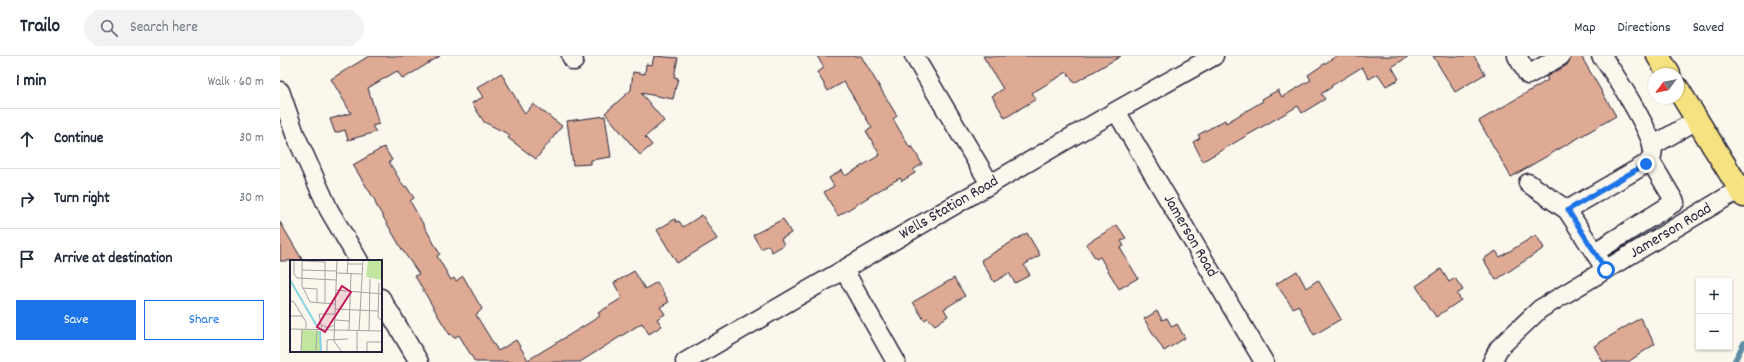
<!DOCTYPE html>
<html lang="en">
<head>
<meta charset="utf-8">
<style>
  :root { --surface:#fff; --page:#f2f2f3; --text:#1f2937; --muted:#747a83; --line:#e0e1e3; --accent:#1a73e8 }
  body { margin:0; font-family:Dekko,sans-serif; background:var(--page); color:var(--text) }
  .controls { position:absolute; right:12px; bottom:12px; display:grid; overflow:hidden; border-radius:0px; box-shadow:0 1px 3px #0004 }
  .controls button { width:36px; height:36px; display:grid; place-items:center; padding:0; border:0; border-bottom:1px solid var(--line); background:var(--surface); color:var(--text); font:20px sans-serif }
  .compass { position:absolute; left:1368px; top:12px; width:36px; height:36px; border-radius:50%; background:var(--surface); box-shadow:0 1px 3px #0004; rotate:238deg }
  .stop { position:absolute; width:12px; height:12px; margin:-9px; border:3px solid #1a73e8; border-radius:50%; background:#fff }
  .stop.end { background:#1a73e8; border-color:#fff; box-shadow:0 1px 4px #0008 }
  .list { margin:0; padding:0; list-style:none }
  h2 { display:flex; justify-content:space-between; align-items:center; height:52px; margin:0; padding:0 16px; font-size:17px }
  h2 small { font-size:13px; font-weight:400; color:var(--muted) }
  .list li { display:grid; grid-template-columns:26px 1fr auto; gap:12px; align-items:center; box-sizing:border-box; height:60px; padding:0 16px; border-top:1px solid var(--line) }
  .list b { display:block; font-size:15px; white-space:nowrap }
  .list em { font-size:13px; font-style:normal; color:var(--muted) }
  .actions { display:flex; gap:8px; padding:12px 16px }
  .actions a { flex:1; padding:9px 0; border:1px solid var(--accent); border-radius:0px; text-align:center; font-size:14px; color:var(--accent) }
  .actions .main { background:var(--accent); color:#fff }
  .icon { flex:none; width:22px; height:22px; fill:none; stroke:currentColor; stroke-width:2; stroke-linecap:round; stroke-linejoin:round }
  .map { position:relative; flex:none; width:1464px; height:306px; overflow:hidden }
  header { display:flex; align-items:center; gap:24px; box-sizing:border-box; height:56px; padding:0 20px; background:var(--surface); border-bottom:1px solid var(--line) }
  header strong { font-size:19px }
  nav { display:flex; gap:22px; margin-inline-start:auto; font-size:14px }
  .search { width:280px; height:36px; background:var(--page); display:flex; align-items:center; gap:10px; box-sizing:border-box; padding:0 14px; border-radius:22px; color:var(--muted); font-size:15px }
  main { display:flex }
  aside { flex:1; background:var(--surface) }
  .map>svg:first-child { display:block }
</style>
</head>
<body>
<header>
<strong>Trailo</strong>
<div class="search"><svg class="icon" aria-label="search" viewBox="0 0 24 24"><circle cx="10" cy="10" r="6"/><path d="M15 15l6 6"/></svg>Search here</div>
<nav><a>Map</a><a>Directions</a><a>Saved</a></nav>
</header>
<main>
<aside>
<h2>1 min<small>Walk · 60 m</small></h2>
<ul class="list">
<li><svg class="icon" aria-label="ahead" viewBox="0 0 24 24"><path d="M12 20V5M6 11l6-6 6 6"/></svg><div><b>Continue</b></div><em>30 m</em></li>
<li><svg class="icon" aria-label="right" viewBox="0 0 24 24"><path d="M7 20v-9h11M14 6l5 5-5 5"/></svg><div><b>Turn right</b></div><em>30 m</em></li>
<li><svg class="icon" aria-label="arrive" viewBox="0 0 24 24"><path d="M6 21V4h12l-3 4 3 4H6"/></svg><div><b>Arrive at destination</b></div></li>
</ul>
<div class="actions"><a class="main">Save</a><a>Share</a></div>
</aside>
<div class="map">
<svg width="1464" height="306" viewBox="0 0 1464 306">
  <rect width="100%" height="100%" fill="#fbf7ec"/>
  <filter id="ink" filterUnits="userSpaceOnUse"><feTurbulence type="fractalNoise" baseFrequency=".025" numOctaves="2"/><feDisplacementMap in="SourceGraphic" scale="8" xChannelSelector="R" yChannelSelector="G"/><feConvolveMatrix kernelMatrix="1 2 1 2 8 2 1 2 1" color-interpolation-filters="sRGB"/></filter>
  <g filter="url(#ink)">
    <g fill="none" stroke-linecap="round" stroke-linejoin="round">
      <!-- stream -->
      <path stroke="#5f8ca3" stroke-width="5.5" d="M1454 306 1464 287"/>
    </g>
    <!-- building -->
    <path fill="#dfaa94" stroke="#22223b" d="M89 0H160L123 23 117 15 88 32 99 68 92 70 96 76 68 84 65 74 55 77 50 63 71 57 51 23Z
      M374 0 398 2 394 21 398 22 393 43 361 37 384 65 365 81 372 89 360 99 325 57 351 34 353 16 365 18 366 8 372 9Z
      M537 0H581L617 60 613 63 630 92 632 90 642 108 633 114 635 117 622 125 620 122 611 127 558 160 544 136 554 130 549 122 562 114 565 120 600 99 586 75 592 72 564 26 548 35 537 16 544 12Z
      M703 0H841L794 27 787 16 752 37 756 43 725 62 712 40 723 33Z
      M1056 0H1129L1112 11 1119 23 1106 30 1098 18 1089 23 1082 11 1051 30 1052 31 1041 38 1045 43 1022 57 1018 50 923 105 913 86 920 82 918 79 945 64 946 67 983 45 982 43 998 34 1002 41 1031 24 1028 19Z
      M1153 0H1194L1205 18 1175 36Z
      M1291 0H1301L1336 60 1231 121 1199 65 1268 24 1266 21 1287 9Z
      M221 17 245 58 253 48 282 70 256 103 228 82 230 79 204 66 192 47 203 41 197 32Z
      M325 60 331 101 311 104V108L293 109 287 65Z
      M104 91 112 104 109 106 124 131 126 130 134 142 130 145 160 198 157 200 171 224 174 222 176 225 183 220 202 253 196 259 218 295 236 284 248 304 309 267 320 260 318 257 342 242 334 227 354 215 365 233 377 226 389 246 380 251 385 258 377 263 382 270 369 278 362 267 300 306H195L179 279 174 282 171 278 170 279 160 263 135 220 139 218 123 195 95 147 96 146 73 109Z
      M422 159 437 183 397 207 377 174 395 163 396 166 399 165 403 171Z
      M503 163 511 177 501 183 504 189 492 196 488 189 481 193 473 179Z
      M0 166 23 205H0Z
      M837 169 846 182 841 185 844 190 840 192 858 222 839 233 820 201 816 203 806 188Z
      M747 177 760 199 744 209 750 219 735 227 729 217 714 226 701 204Z
      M1256 179 1264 192 1216 224 1203 203 1216 195 1220 201Z
      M1161 213 1169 226 1175 222 1183 234 1177 238 1181 244 1156 261 1136 230Z
      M1017 215 1026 232 1038 224 1061 263 1034 279 1018 249 1013 252 996 228Z
      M674 222 685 240 664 253 668 260 655 269 648 262 644 264 633 246Z
      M877 255 882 264 887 262 892 271 897 268 905 282 884 295 864 263Z
      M1360 262 1375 288 1348 306H1323L1314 290Z"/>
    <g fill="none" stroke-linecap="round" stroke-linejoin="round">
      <!-- minor casing -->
      <g stroke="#22223b" stroke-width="21">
        <path id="minor" d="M291 0 294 5
          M634 0 710 128
          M1237 0 1248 19 1281 0
          M1321 0C1333 14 1369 73 1372 89 1374 97 1372 103 1366 108L1287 154 1326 214
          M0 35 15 78 49 154 79 205
          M836 55 984 306
          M1372 90 1417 64
          M1248 127 1287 154
          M1315 196 1395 146 1370 104
          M564 214 616 306
          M101 242 139 306
          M405 306 836 55 934 0
          M1212 306 1219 292 1260 253 1460 133"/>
      </g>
      <!-- major casing -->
      <g stroke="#22223b" stroke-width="25">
        <path id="major" d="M1378 0 1389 18
          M1398 33 1464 140"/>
      </g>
      <!-- minor -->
      <use href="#minor" stroke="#fbf7ec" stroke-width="18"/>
      <!-- major -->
      <use href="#major" stroke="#f7e281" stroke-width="22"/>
    </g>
  </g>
  <g fill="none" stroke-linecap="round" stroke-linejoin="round" filter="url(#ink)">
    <!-- route -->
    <path stroke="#1a73e8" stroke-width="5" d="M1326 214 1288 154 1366 108"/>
  </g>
  <g text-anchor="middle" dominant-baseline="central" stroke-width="3" stroke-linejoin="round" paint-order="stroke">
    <!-- street labels -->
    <g font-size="16" fill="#22223b" stroke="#fbf7ec">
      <text transform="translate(669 152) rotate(-30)">Wells Station Road</text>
      <text transform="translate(1391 175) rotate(-31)">Jamerson Road</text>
      <text transform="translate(910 180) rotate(60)">Jamerson Road</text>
    </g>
  </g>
  <!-- overview -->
  <g transform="translate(10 204)">
    <rect width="92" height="92" fill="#fbf7ec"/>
    <path d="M78 0H92V20L76 17ZM12 70 31 71 30 92H11Z" fill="#c2e6a0"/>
    <path fill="none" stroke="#87d2e8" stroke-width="2" d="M0 20 28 68M30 71 31 92"/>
    <path fill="none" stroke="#a4a2a5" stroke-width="1" d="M4 0V14L7 18 46 20M12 0V26L20 42 45 44M47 0 44 81 52 92M12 1 35 2M58 4H72M12 10 46 11M46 13 72 14M57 14 58 0M89 23 88 58 92 60M12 28 27 29V43M46 30 92 34M0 41 4 42 16 62V69M35 43V0M45 49 88 51M0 56H13M45 60 59 61M32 65 38 68 44 65M0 69 92 71M32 70 29 54H45M59 71 61 14M69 71 73 0M79 71 80 19M26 90 27 70M11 92 12 69M37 92V80L58 79M67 92V71M77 92V82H92"/>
    <path fill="#c2185b" fill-opacity="0.15" stroke="#c2185b" stroke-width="2" d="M52 26 61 32 35 72 27 67Z"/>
    <rect width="92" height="92" fill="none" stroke="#22223b" stroke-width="2"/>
  </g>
</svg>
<div class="controls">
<button>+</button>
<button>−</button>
</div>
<svg class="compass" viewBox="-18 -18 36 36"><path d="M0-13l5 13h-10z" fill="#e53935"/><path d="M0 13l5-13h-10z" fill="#747a83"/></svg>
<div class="stop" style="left:1326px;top:214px"></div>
<div class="stop end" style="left:1366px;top:108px"></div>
</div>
</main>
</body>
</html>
